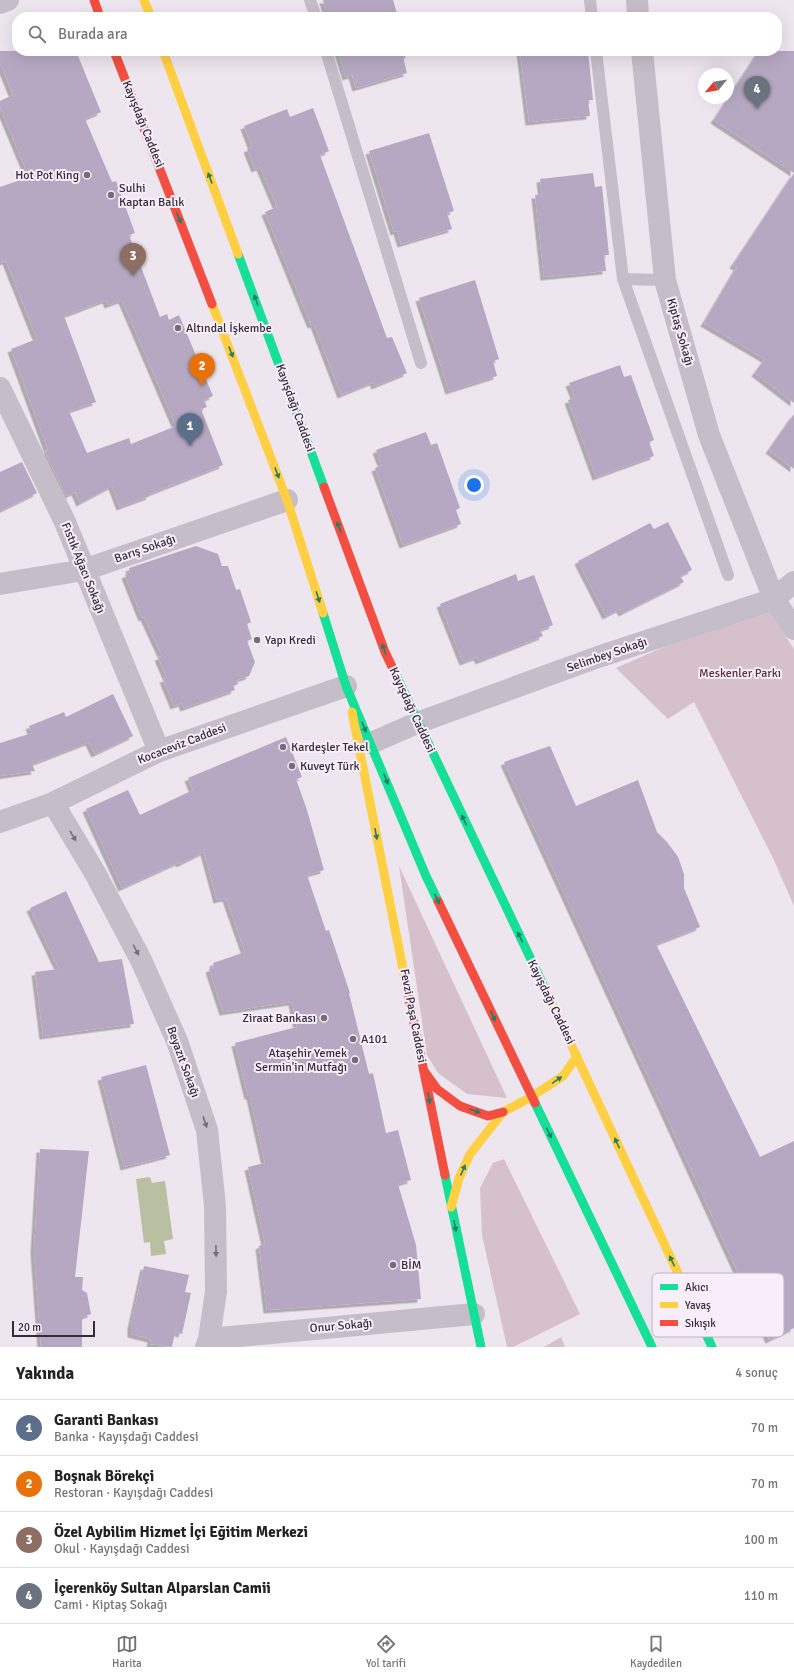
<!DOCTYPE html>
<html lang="tr">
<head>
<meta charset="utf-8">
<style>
  :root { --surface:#fff; --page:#f6f6f6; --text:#222; --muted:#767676; --line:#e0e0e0; --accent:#756d79 }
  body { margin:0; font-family:Signika,sans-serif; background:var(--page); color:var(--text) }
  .compass { position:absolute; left:698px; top:68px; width:36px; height:36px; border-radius:50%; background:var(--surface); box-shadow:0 4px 16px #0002; rotate:240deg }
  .scale { position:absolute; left:12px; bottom:10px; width:83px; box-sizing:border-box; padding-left:4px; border:2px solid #342c3a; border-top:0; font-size:11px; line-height:14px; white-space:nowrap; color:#342c3a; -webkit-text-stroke:3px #f8eefa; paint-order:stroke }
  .you { position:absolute; left:474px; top:485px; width:14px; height:14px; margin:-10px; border:3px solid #fff; border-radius:50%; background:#1a73e8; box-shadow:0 0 0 6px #1a73e833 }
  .badge { display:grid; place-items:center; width:26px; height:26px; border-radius:50%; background:var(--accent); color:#fff; font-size:13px; font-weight:700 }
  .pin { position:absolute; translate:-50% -33px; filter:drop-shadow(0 1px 2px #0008) }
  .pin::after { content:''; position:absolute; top:21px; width:14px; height:12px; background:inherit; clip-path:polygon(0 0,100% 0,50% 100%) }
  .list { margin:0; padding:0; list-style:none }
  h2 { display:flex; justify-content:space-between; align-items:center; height:52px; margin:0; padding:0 16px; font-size:17px }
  h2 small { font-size:13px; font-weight:400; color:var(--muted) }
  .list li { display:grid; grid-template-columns:26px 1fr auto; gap:12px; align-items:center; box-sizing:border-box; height:56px; padding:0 16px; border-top:1px solid var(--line) }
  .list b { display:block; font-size:15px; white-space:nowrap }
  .list p { margin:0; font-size:13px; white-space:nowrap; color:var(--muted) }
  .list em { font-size:13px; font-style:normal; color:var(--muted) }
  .icon { flex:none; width:22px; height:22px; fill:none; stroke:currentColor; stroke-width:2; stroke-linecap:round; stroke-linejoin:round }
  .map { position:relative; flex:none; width:794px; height:1347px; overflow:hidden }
  .search { position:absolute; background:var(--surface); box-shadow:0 4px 16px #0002; left:12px; right:12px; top:12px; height:44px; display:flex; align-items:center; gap:10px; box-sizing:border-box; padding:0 14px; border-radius:16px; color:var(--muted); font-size:15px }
  .sheet { height:276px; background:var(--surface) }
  nav { display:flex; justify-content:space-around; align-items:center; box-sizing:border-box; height:56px; border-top:1px solid var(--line); background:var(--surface); font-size:11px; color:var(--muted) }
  nav a { display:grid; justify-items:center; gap:2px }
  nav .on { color:var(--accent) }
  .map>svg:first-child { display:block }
</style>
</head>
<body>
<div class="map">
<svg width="794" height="1347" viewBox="0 0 794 1347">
  <defs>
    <filter id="shadow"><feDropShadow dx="-3.5" dy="3.5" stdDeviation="0" flood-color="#0004"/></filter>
  </defs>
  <rect width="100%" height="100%" fill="#ede6ef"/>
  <!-- green -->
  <path fill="#d5c0cc" d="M764 603 794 649V906L773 858 694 702 668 719 616 668Z
    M399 866 507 1098 467 1094 438 1073 427 1055Z
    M504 1159 580 1314 513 1347H507L482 1235 480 1188 493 1163Z
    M561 1337 565 1347H544Z"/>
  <!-- water -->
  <path fill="#b9c0a2" d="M150 1177 152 1183 165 1181 173 1239 164 1241 166 1254 151 1256 150 1242 144 1243 136 1179Z"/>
  <!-- building -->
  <path fill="#b6a8c2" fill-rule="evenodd" filter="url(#shadow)" d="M323 0H393L398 17H328Z
    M0 51H76L101 112 85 119 112 182 116 181 135 233 129 235 160 317 167 314 169 320 179 315 213 396 204 400 207 407 201 409 223 465 149 494 150 496 120 507 112 486 80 503 75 492 66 496 45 451 48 450 11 349 37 339 6 261 0 263V187L29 177 0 107V101L13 95 0 63ZM106 300 108 305 122 300 176 426 131 444 129 438 87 453 69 411 96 402 64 316Z
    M338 51H408L409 55 403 57 407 73 356 88 352 75 346 77Z
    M520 51H588L593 100H588L590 116 529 122Z
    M759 51H794V403L755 373 765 359 704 323 737 267 733 265 794 173 714 120Z
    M313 108 329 151 320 155 387 338 392 337 407 373 375 386 373 382 341 395 314 324 311 325 265 212 277 207 260 167 255 169 247 149 252 147 244 126 287 109 290 117Z
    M429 133 454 211 447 213 452 229 401 244 397 231 394 232 369 151Z
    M593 173 595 187 602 186 609 255H604L606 271 544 277 535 195H542L540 179Z
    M475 280 499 359 493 361 497 376 449 391 419 298Z
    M620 365 624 377 631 375 654 440 649 442 654 456 596 477 568 400 575 398 569 383Z
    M794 414V469L769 450Z
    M426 432 431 445 437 443 460 508 456 510 461 524 403 545 375 468 382 465 376 450Z
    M22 462 37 493 0 511V472Z
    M668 522 692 570 680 576 684 582 622 613 620 609 606 616 578 561 650 523 654 529Z
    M196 546 218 554 222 566H228L236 590 240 589 251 622 247 624 252 639 247 641 255 662 249 676 237 680 238 684 233 686 235 690 184 708 182 703 174 706 163 679 167 678 158 657 162 656 144 617 142 618 125 575 130 573 129 568Z
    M516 574 518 581 534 575 553 625 540 630 543 636 479 661 477 657 463 662 440 604Z
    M113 694 133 736 95 754 89 742 32 764 35 771 0 776V743L32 733 29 726 64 712 66 717Z
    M286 737 302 777 296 779 307 810 324 870 307 875 326 931 329 930 350 993H349L369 1074 373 1073 386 1133 398 1130 411 1180 398 1184 416 1245 421 1299 267 1310 259 1246 265 1243 248 1167 265 1163 250 1096H248L235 1043 297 1027 292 1002 223 1012 209 969 214 967 213 963 245 952 226 898 217 900 204 852 180 864 179 862 122 888 86 809 128 790 140 815 193 790 188 778Z
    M550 746 576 806 638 780 657 832 667 842 678 857 684 874V888L700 927 656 944 760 1157 794 1141V1328L769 1340 504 762Z
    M66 891 99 962 122 959 134 1024 43 1036 35 972 59 969 30 908Z
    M146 1065 170 1155 124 1167 101 1077Z
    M40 1149 89 1151 75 1277H83L82 1290 87 1293 91 1314 82 1317V1347H41L34 1250Z
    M144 1266 189 1275 185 1292 191 1293 182 1334 175 1332 172 1347 150 1344 151 1339 131 1334V1325Z"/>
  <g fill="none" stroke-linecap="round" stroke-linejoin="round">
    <!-- lane -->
    <path stroke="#c5bec8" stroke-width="12" d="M310 0 316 17
      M590 0 592 17
      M326 51 421 363
      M596 51 623 279 728 575
      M623 279 665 280"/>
    <!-- street -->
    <path stroke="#c5bec8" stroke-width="22" d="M637 0 638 17
      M0 3 8 0
      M642 51 665 280 709 435 774 599 794 629
      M0 388 65 522 159 751
      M0 584 84 570 287 500
      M371 743 417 723 598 657 774 599 794 582
      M53 803 95 873 141 960 177 1041 207 1130 215 1206 216 1291 209 1339 206 1347
      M0 822 53 803 159 751 346 686
      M209 1339 474 1314"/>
    <!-- fast -->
    <path stroke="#16e098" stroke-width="9" d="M238 254 324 487
      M323 613 346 686 426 876 438 901
      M394 671 545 989
      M535 1103 652 1347
      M445 1175 481 1347
      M683 1284 712 1347"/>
    <!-- slow -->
    <path stroke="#ffcf43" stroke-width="9" d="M144 0 151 17
      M163 51 238 254
      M212 304 287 500 323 613
      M352 712 406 984
      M545 989 683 1284
      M451 1207 459 1178 470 1154 503 1112 531 1097 563 1076 577 1056"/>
    <!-- jam -->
    <path stroke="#f24e42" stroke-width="9" d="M94 0 100 17
      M114 51 212 304
      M324 487 385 652 394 671
      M438 901 535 1103
      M406 984 445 1175
      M424 1071 437 1089 460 1106 488 1116 503 1112"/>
  </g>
  <!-- one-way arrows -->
  <defs><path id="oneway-solid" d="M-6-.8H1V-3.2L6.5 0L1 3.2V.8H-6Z"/></defs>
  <g fill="#267d64">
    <use href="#oneway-solid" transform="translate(210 178) rotate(-110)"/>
    <use href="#oneway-solid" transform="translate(179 218) rotate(68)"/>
    <use href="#oneway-solid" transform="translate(256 300) rotate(-110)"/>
    <use href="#oneway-solid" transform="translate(231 352) rotate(69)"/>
    <use href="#oneway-solid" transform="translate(277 473) rotate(69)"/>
    <use href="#oneway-solid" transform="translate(339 527) rotate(-110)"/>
    <use href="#oneway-solid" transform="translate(318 597) rotate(72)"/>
    <use href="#oneway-solid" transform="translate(384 649) rotate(-111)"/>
    <use href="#oneway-solid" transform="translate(364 727) rotate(67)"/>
    <use href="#oneway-solid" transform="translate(386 779) rotate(67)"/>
    <use href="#oneway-solid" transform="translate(464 820) rotate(-116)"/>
    <use href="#oneway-solid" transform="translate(376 834) rotate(79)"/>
    <use href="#oneway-solid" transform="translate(437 899) rotate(65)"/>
    <use href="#oneway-solid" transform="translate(520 937) rotate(-116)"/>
    <use href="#oneway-solid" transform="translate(493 1016) rotate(65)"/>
    <use href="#oneway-solid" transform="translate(557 1080) rotate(-34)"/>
    <use href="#oneway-solid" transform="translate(429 1098) rotate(79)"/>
    <use href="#oneway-solid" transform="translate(475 1111) rotate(20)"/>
    <use href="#oneway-solid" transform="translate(549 1133) rotate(64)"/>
    <use href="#oneway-solid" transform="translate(617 1143) rotate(-115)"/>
    <use href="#oneway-solid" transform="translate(463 1170) rotate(-66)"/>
    <use href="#oneway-solid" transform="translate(455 1226) rotate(79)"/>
    <use href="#oneway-solid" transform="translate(672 1261) rotate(-115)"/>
  </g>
  <g fill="#756e7a">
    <use href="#oneway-solid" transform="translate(73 836) rotate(59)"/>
    <use href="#oneway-solid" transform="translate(136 950) rotate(62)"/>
    <use href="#oneway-solid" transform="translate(205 1122) rotate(71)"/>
    <use href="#oneway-solid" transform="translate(216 1251) rotate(89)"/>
  </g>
  <!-- markers -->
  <g fill="#756d79" stroke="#f8eefa" stroke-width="1.5">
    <circle cx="87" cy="175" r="4"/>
    <circle cx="111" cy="195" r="4"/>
    <circle cx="178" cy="328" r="4"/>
    <circle cx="257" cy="640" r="4"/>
    <circle cx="283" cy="747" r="4"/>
    <circle cx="292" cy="766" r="4"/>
    <circle cx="324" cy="1018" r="4"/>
    <circle cx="353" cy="1039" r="4"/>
    <circle cx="355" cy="1060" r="4"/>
    <circle cx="393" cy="1265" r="4"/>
  </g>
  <g text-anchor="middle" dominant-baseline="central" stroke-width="4" stroke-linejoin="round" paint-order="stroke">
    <!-- street labels -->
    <g font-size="12" fill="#342c3a" stroke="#f8eefa">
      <text transform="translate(143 124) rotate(68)">Kayışdağı Caddesi</text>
      <text transform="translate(680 332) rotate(74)">Kiptaş Sokağı</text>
      <text transform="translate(295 408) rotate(70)">Kayışdağı Caddesi</text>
      <text transform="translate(145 549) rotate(-19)">Barış Sokağı</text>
      <text transform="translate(83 568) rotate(68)">Fıstık Ağacı Sokağı</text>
      <text transform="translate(607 655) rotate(-19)">Selimbey Sokağı</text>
      <text transform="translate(412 710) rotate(65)">Kayışdağı Caddesi</text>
      <text transform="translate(182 744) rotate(-21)">Kocaceviz Caddesi</text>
      <text transform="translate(551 1002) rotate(64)">Kayışdağı Caddesi</text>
      <text transform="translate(413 1016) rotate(79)">Fevzi Paşa Caddesi</text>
      <text transform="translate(183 1062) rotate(70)">Beyazıt Sokağı</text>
      <text transform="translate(341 1326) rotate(-5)">Onur Sokağı</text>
    </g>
    <!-- poi labels -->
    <g font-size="12" fill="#342c3a" stroke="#f8eefa" text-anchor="start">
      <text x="79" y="175" text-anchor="end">Hot Pot King</text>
      <text x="119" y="188">Sulhi<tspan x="119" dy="14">Kaptan Balık</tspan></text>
      <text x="186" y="328">Altındal İşkembe</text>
      <text x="265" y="640">Yapı Kredi</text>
      <text x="291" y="747">Kardeşler Tekel</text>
      <text x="300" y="766">Kuveyt Türk</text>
      <text x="316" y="1018" text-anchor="end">Ziraat Bankası</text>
      <text x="361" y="1039">A101</text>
      <text x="347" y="1053" text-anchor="end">Ataşehir Yemek<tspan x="347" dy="14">Sermin'in Mutfağı</tspan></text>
      <text x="401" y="1265">BİM</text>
    </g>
    <!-- park labels -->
    <g font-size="12" fill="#583040" stroke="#f8eefa">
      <text x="740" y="673">Meskenler Parkı</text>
    </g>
  </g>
  <!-- legend -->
  <rect x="652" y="1273" width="132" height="64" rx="6" fill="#f8eefa" stroke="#bdb4c0" stroke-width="1"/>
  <rect x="660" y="1284" width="18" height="6" fill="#16e098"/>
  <rect x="660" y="1302" width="18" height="6" fill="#ffcf43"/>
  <rect x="660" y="1320" width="18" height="6" fill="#f24e42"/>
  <g font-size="11" fill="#342c3a">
    <text x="685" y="1291">Akıcı</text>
    <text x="685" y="1309">Yavaş</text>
    <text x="685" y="1327">Sıkışık</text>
  </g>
</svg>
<svg class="compass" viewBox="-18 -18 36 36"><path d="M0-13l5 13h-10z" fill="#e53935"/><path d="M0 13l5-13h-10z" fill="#767676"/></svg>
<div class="scale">20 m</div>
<div class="you"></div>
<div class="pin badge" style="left:190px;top:446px;background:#5c6f8a">1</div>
<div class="pin badge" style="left:202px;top:386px;background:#e8710a">2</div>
<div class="pin badge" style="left:133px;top:276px;background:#8d6e63">3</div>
<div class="pin badge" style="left:757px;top:109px;background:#6b7280">4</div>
<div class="search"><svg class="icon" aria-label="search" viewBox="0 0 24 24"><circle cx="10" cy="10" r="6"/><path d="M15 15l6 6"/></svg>Burada ara</div>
</div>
<section class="sheet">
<h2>Yakında<small>4 sonuç</small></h2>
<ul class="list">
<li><span class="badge" style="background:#5c6f8a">1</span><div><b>Garanti Bankası</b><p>Banka · Kayışdağı Caddesi</p></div><em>70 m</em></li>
<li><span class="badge" style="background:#e8710a">2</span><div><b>Boşnak Börekçi</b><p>Restoran · Kayışdağı Caddesi</p></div><em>70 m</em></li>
<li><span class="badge" style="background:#8d6e63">3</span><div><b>Özel Aybilim Hizmet İçi Eğitim Merkezi</b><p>Okul · Kayışdağı Caddesi</p></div><em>100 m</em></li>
<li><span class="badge" style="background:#6b7280">4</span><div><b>İçerenköy Sultan Alparslan Camii</b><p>Cami · Kiptaş Sokağı</p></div><em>110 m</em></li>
</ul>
</section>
<nav>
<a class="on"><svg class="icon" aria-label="map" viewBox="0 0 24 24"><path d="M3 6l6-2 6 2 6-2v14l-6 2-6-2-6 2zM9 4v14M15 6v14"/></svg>Harita</a>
<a><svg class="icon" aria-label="directions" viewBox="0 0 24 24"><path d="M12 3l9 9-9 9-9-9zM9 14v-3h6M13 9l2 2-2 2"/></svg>Yol tarifi</a>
<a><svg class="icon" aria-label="saved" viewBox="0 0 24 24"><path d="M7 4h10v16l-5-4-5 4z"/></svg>Kaydedilen</a>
</nav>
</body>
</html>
